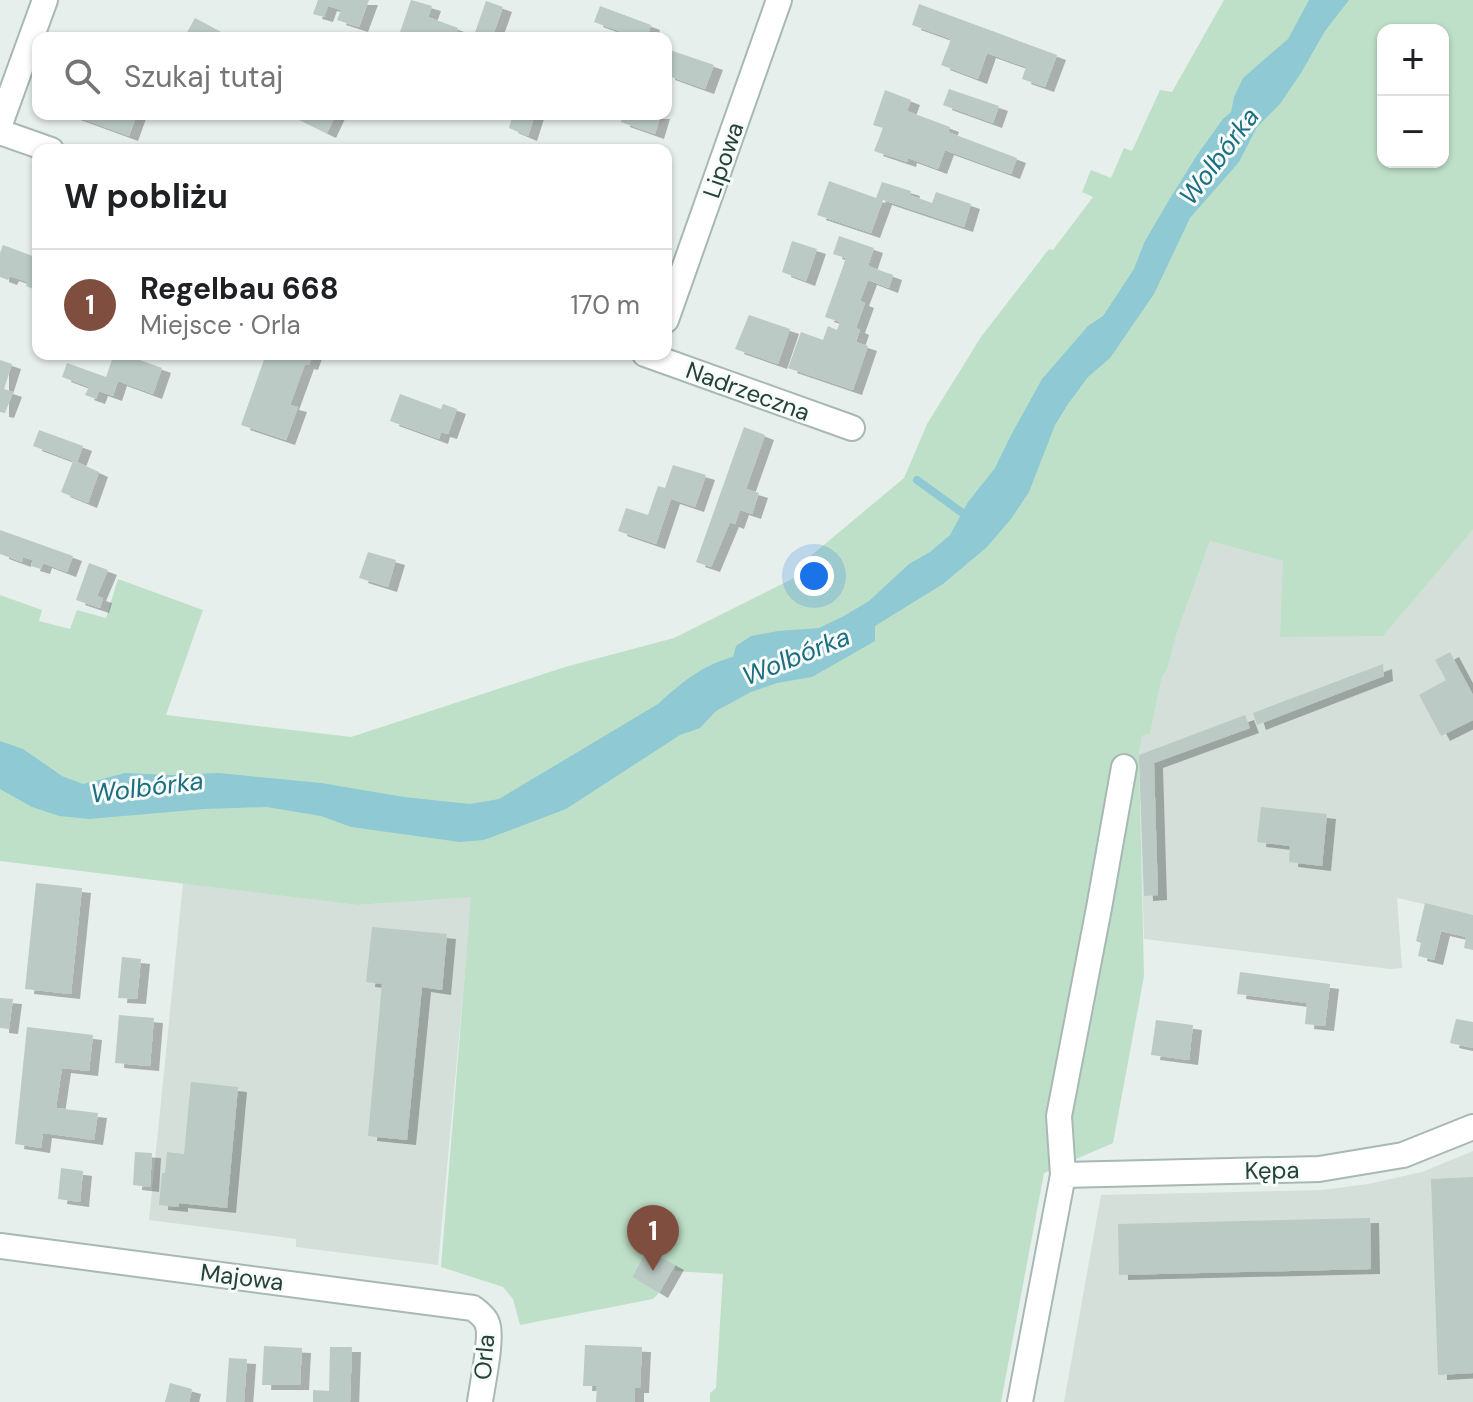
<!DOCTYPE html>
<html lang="pl">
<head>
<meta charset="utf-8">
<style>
  :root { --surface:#fff; --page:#f2f2f2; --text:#202124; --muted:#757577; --line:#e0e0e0; --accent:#7f4e3f }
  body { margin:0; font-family:"DM Sans",sans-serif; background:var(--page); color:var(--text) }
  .controls { position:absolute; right:24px; top:24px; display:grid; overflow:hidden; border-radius:16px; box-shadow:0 2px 6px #0004 }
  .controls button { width:72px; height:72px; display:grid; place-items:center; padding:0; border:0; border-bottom:2px solid var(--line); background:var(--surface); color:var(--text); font:40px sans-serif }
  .you { position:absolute; left:814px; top:576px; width:28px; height:28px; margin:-20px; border:6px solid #fff; border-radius:50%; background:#1a73e8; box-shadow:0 0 0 12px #1a73e833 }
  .badge { display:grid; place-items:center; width:52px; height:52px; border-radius:50%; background:var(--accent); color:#fff; font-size:26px; font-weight:700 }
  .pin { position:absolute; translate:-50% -66px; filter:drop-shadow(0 2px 4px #0008) }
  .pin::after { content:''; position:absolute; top:42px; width:28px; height:24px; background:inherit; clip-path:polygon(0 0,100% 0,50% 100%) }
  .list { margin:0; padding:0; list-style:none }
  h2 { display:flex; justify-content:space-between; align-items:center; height:104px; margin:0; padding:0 32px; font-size:34px }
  h2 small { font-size:26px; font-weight:400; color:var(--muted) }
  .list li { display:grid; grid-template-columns:52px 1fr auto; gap:24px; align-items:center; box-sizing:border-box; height:112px; padding:0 32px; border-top:2px solid var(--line) }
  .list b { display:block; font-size:30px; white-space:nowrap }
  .list p { margin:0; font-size:26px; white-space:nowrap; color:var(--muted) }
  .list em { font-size:26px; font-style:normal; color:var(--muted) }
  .icon { flex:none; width:44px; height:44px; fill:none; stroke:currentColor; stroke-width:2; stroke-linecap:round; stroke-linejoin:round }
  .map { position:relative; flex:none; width:1473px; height:1402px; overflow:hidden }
  .search { position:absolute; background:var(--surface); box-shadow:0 2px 6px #0004; left:32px; top:32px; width:640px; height:88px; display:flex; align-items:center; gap:20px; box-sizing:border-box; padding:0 28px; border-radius:16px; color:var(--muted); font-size:30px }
  .panel { position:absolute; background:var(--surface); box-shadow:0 2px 6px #0004; left:32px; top:144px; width:640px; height:216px; border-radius:16px }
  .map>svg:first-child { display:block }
</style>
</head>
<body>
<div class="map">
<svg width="1473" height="1402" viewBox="0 0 1473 1402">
  <defs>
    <filter id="shadow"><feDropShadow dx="9" dy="5" stdDeviation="0" flood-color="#0004"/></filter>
  </defs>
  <rect width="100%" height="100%" fill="#e6efeb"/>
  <!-- built -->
  <path fill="#d4dfda" d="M1473 530V915L1397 898 1402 968 1390 969 1144 939 1139 755 1142 736 1150 732 1162 677 1167 670 1177 633 1210 541 1283 561 1382 636Z
    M183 883 357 905 472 896 438 1265 296 1247V1239L149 1220Z
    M1473 1151V1402H1064L1101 1195 1322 1190 1368 1184 1422 1172Z"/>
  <!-- green -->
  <path fill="#bfe0c8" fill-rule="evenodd" d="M1224 0H1473V530L1383 636 1280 637 1283 561 1210 541 1177 633 1167 670 1162 677 1150 733 1142 736 1139 755 1144 976 1113 1143 1044 1173 1001 1402H710V1393L716 1388 723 1274 675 1271V1265L647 1250 632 1277 659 1293 653 1299 520 1325 513 1299 503 1287 441 1267 471 897 357 905 0 861V595L42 610 39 621 70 629 77 610 106 618 118 579 203 610 166 715 351 737 565 667 674 638 800 575 801 564 904 478 927 424 981 337 1049 249 1053 250 1093 197 1082 192 1091 170 1111 178 1124 148 1132 151 1160 90 1172 92ZM1383 30H1443V162H1383Z"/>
  <!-- water -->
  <path fill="#8ec9d4" d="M1309 0H1349L1325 31 1301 73 1280 104 1257 127 1239 162 1190 218 1154 294 1110 358 1088 377 1068 404 1055 425 1029 492 1011 519 987 547 943 584 875 626V641L812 677 777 683 751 692 716 711 700 728 680 735 566 809 484 840 460 842 351 827 321 816 267 807 204 809 89 819 59 816 32 807 0 789V741L23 749 62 776 83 784 125 773 170 775 219 773 321 783 404 797 470 804 499 799 658 704C681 683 702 665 733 657L736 646 751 636 778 631 819 628 844 616 869 601 909 564 930 552 950 535 968 502 995 468 1010 437 1042 379 1088 326 1103 316 1134 269 1144 243 1169 200 1197 155 1223 119 1231 112 1234 97 1243 78 1288 39Z"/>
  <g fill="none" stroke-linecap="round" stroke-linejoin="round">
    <!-- stream -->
    <path stroke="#8ec9d4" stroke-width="8" d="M917 480 968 517"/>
  </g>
  <!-- building -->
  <path fill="#bbcac4" filter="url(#shadow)" d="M318 0H369L359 27 337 20 341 10 328 6 324 17 313 14Z
    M411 0 432 6 428 17 458 28 455 38H408L399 35Z
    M486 1 503 7 492 38H473Z
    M919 4 1057 55 1045 87 1022 79 1026 67 987 53 978 79 941 65 951 39 912 25Z
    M600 6 651 25 647 38H638L594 22Z
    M195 18 232 38H184Z
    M667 49 714 65 705 89 666 75Z
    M949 89 999 106 993 123 943 105Z
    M885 90 911 100 907 111 950 127 948 132 1017 158 1011 174 945 150 938 169 908 158 907 162 874 151 883 128 873 125Z
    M69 114H137L129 136Z
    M288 114H336L327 133Z
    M513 114H535L528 136 509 128Z
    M623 114H661L655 134 621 122Z
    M829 181 876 198 882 182 911 191 910 195 932 203 936 192 971 204 964 227 883 200 871 233 817 215Z
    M839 236 874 248 868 266 893 275 889 288 868 280 860 301 865 303 856 328 860 330 856 342 868 346 853 390 788 368 801 332 823 340 828 326 837 330 840 322 825 317 846 258 833 254Z
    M792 241 817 249 806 281 782 272Z
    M3 245 38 258V284L35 283 33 289 26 286 27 282 10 276 8 280 0 277V253Z
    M749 315 790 329 778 364 735 349Z
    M114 354H123L162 368 153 394 118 381 113 396 99 391 96 399 85 395 89 387 62 377 67 363 106 377Z
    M266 354H313L309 365 305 364 290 405 298 407 286 440 241 425Z
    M0 360 12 364 4 389 13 392 5 413 0 412Z
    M400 394 441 409 443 404 457 409 448 434 441 432 439 439 390 421Z
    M744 427 765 435 746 489 759 493 752 514 740 510 735 524 730 522 711 567 696 562Z
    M39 430 83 446 77 462 99 472 88 503 61 492 73 461 33 446Z
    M673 465 706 475 695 507 671 499 656 544 618 531 626 508 648 515 658 486 665 488Z
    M0 530 73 556 67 572 43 563 41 569 31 566 33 560 23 557 22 562 0 554Z
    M368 552 396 560 388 587 359 578Z
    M89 563 108 570 97 596 103 598 100 608 76 600Z
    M1450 652 1473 695V720L1441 736 1419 695 1446 680 1435 660Z
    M1383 664 1384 676 1257 725 1253 713Z
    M1245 715 1250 728 1154 763 1158 895 1144 896 1139 755Z
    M1261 807 1327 814 1322 866 1289 862 1290 846 1257 842Z
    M36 883 82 888 71 994 25 989Z
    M1425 903 1473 915V950L1464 948 1466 937 1441 931 1434 960 1418 956 1421 943 1416 941Z
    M372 927 447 934 442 990 422 987 407 1140 368 1136 382 984 366 982Z
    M122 957 141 959 137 999 118 998Z
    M1240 972 1330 984 1325 1026 1305 1024 1307 1003 1237 994Z
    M0 998 13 999 9 1029 0 1028Z
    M119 1015 154 1018 150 1066 115 1063Z
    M1456 1019 1473 1022V1048L1450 1043Z
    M1156 1020 1193 1025 1189 1060 1151 1055Z
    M27 1027 93 1035 89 1071 62 1068 56 1108 98 1113 94 1140 43 1133 41 1148 15 1144Z
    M191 1082 238 1087 227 1208 179 1203V1207L159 1205 162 1173H165L167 1152 184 1154Z
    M135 1152 152 1153 150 1187 133 1185Z
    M61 1168 83 1171 80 1202 58 1199Z
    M1473 1177V1373L1438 1375 1431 1179Z
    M1370 1218 1371 1269 1119 1275 1118 1224Z
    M647 1250 675 1265 659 1293 632 1277Z
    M585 1345 642 1347 640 1388H635V1402H596L597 1386H583Z
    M264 1346 302 1348 300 1385H262Z
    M330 1347H352L350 1402H313V1390L329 1391Z
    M229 1358 247 1359 244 1402H226Z
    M170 1383 192 1389 189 1402H165Z"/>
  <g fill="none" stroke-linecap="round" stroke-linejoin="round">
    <!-- minor casing -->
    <g stroke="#a8b8b2" stroke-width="28">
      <path id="minor" d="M0 124 45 0
        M0 132 51 150
        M666 320 779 0
        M645 354 852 428
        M1063 1175 1319 1169 1403 1155 1473 1127
        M0 1246 473 1308C478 1312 485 1317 487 1323 493 1336 482 1386 480 1402
        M1020 1402 1063 1175 1059 1116 1099 908 1124 767"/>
    </g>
    <!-- minor -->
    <use href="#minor" stroke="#fff" stroke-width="24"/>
  </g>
  <g text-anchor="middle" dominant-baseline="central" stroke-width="6" stroke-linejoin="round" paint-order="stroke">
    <!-- street labels -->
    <g font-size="24" fill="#24423a" stroke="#f7fbf9">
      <text transform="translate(723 160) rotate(-71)">Lipowa</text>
      <text transform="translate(748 391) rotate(20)">Nadrzeczna</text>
      <text transform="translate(1272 1170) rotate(-1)">Kępa</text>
      <text transform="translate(242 1277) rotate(7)">Majowa</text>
      <text transform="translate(484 1357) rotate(-85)">Orla</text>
    </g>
    <!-- water labels -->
    <g font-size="26" font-style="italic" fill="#1c6f80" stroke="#f7fbf9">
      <text transform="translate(1219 156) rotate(-53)">Wolbórka</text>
      <text transform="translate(796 656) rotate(-22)">Wolbórka</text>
      <text transform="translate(147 787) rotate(-7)">Wolbórka</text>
    </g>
  </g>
</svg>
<div class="controls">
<button>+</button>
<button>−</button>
</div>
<div class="you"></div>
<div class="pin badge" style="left:653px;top:1271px">1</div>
<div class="search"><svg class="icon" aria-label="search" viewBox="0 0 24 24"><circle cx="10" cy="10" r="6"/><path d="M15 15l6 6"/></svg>Szukaj tutaj</div>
<section class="panel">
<h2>W pobliżu<small></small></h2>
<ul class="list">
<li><span class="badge">1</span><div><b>Regelbau 668</b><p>Miejsce · Orla</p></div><em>170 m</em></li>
</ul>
</section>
</div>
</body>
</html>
